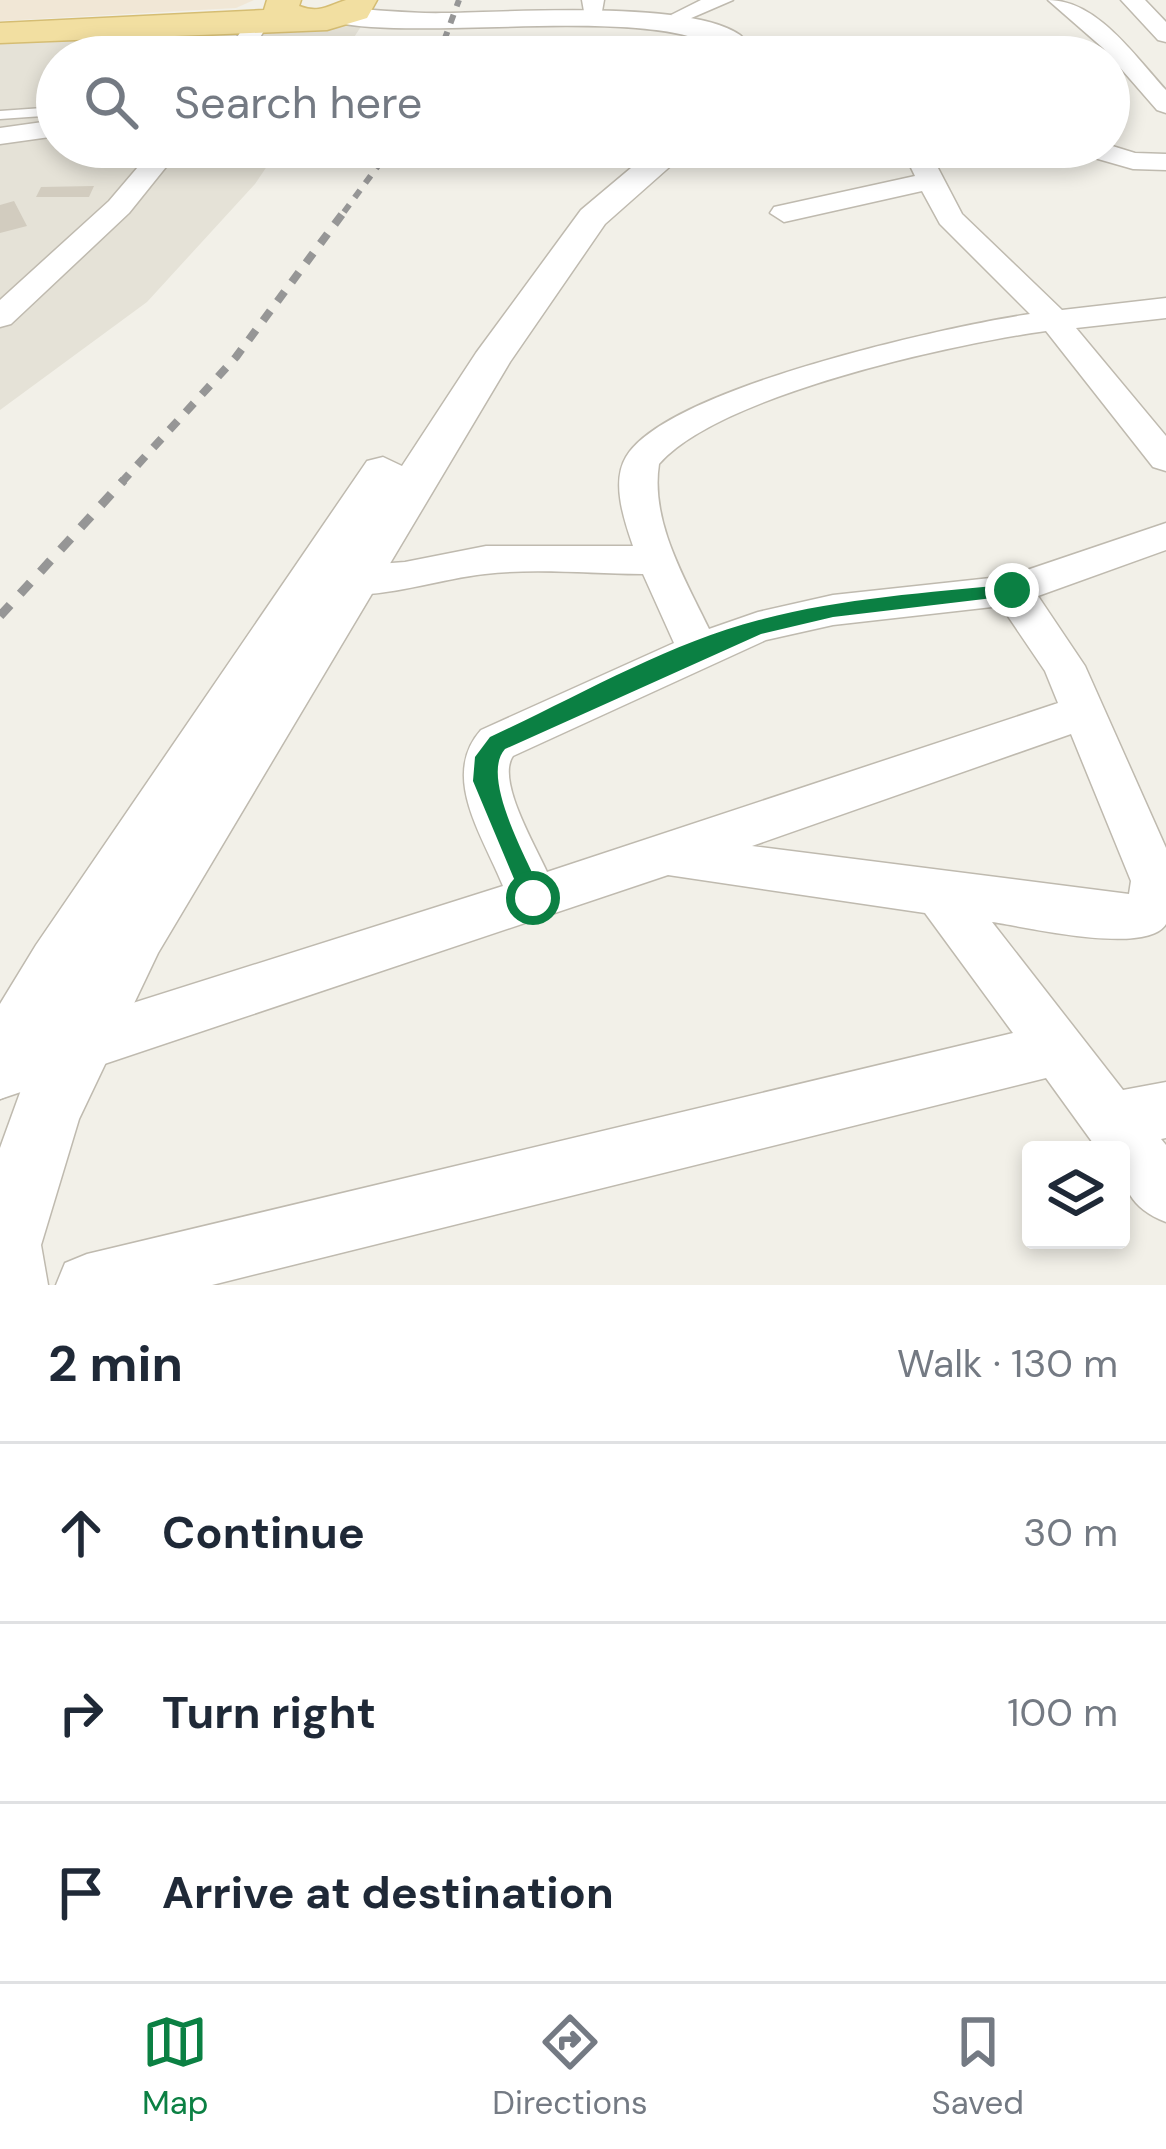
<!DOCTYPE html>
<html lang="en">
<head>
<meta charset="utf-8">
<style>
  :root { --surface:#fff; --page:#f2f2f3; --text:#1f2937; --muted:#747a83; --line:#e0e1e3; --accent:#0b8043 }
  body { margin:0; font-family:"DM Sans",sans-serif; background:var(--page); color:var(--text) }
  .controls { position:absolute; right:36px; bottom:36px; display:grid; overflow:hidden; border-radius:12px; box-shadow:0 6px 18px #0003 }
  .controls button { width:108px; height:108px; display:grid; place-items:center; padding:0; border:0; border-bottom:3px solid var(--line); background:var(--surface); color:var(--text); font:60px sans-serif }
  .stop { position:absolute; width:36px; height:36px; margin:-27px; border:9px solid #0b8043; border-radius:50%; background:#fff }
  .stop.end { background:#0b8043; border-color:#fff; box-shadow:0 3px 12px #0008 }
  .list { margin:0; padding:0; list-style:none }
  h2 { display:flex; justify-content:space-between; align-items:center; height:156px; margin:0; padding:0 48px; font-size:51px }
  h2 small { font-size:39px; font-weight:400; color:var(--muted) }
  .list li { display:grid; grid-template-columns:78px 1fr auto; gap:36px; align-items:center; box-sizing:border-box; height:180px; padding:0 48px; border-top:3px solid var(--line) }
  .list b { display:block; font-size:45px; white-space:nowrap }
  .list em { font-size:39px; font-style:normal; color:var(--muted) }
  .icon { flex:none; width:66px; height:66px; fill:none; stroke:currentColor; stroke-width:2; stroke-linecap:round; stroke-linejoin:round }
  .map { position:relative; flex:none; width:1166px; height:1285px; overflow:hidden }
  .search { position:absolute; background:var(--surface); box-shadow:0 6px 18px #0003; left:36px; right:36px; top:36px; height:132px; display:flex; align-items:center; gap:30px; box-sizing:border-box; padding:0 42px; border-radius:66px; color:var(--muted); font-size:45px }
  .sheet { height:696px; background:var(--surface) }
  nav { display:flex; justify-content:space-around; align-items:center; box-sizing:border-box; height:168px; border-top:3px solid var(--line); background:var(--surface); font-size:33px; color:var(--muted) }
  nav a { display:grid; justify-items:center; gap:6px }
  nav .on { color:var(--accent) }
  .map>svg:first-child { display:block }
</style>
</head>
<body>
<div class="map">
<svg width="1166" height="1285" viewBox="0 0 1166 1285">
  <rect width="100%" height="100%" fill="#f2f0e8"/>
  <!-- residential -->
  <path fill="#e5e2d7" d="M366 19 341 57H57V147H280L255 184 147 302 0 410V29Z"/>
  <!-- commercial -->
  <path fill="#f1e7d6" d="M0 0H254L236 8 0 21Z"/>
  <!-- building -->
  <path fill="#d2ccbf" d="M94 186 89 197H36L41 187Z
    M14 201 27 226 0 233V205Z"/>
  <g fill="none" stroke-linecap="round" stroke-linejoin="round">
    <!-- service casing -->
    <g stroke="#bfbaaf" stroke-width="3">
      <path id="service" d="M101 25 107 28 94 57H82L95 28Z
        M57 107V115L0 119V111Z"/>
    </g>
    <!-- minor casing -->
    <g stroke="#bfbaaf" stroke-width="3">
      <path id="minor" d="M582 0H604L601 17H585Z
        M701 0H733L682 22 671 15Z
        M1048 0C1097 0 1134 55 1166 90V113L1157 110 1103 48Z
        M1121 0H1145L1166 22V42L1158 40Z
        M259 14 270 21 248 57H224L251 16Z
        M711 47 800 50 812 57H701L703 49Z
        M57 120V136L0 144V128Z
        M1109 145 1135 153 1166 154V170L1133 169 1077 153 1073 147Z
        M155 147H182L129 213 11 324 0 327V300L109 201Z
        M901 147H927L962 214 1062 310 1166 298V318L1076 328 1166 436V471L1153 467 1046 331C953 344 719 395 659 464 650 521 685 579 709 629L758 612 833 595 1009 576 1166 523V550L1038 596 1085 666 1166 848V924C1147 956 1027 927 992 922L1123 1090 1166 1082V1138L1161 1139 1166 1145V1222C1130 1208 1121 1187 1121 1150H1098L1046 1078 212 1285H56L65 1263 87 1254 1013 1033 925 913 668 875 0 1099V1045L503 886C483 836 440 776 481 730L674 643 643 574C592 574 537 568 485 574 429 580 368 606 311 589L305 579 311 569 405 562 486 546H633C624 520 611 482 626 457 666 388 949 326 1030 314L940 224 922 191 784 222 770 213 774 207 915 176ZM1001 606 1045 671 1058 703 547 872C535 845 496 780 513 756L766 640 833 625ZM1071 734 1131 881 1129 894 752 846Z"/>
    </g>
    <!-- tertiary casing -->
    <g stroke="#bfbaaf" stroke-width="3">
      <path id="tertiary" d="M345 8C379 10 413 14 447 13 511 12 691 0 740 35 746 40 752 50 757 57H727C682 0 419 43 335 22L331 16 335 10Z
        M656 147H692L605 224 510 362 158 953 79 1119 41 1245 48 1285H0V1148L21 1090 0 1099V1004L36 945 367 461 383 457 402 466 476 353 581 210Z"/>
    </g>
    <!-- primary casing -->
    <g stroke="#d5bd73" stroke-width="3">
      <path id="primary" d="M267 0H301L299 6C320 14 329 5 346 0 354 0 368 0 377 0L367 18 327 30 0 43V23L264 10Z"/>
    </g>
    <!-- service -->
    <use href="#service" fill="#fff" fill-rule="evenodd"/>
    <!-- minor -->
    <use href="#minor" fill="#fff" fill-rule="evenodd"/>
    <!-- tertiary -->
    <use href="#tertiary" fill="#fff" fill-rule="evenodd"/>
    <!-- primary -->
    <use href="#primary" fill="#f2dfa1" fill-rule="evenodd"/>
    <!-- rail-far2 -->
    <path stroke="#969696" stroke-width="6" stroke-dasharray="9 9" stroke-linecap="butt" d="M438 57 459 0
      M344 212 392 147"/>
    <!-- rail-far1 -->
    <path stroke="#969696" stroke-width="8" stroke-dasharray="12 12" stroke-linecap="butt" d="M121 483 236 357 346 209"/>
    <!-- rail -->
    <path stroke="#969696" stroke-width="9" stroke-dasharray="15 15" stroke-linecap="butt" d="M0 616 124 480"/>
  </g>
  <!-- route -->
  <path fill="#0b8043" d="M1012 584 1019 586V595L833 617 761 634 505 749C479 778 530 864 544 898L541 905H525L473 781 475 757 490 737C577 697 666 644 759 620 841 598 927 593 1012 584Z"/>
</svg>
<div class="controls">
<button><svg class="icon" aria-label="layers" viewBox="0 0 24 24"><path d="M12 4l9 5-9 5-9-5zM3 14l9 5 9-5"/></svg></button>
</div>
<div class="stop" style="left:533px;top:898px"></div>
<div class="stop end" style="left:1012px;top:590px"></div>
<div class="search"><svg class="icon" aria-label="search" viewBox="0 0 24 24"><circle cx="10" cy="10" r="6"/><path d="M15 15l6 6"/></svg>Search here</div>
</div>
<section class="sheet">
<h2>2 min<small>Walk · 130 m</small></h2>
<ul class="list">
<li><svg class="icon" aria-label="ahead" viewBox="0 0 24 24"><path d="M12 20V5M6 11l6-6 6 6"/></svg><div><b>Continue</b></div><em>30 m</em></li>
<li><svg class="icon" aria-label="right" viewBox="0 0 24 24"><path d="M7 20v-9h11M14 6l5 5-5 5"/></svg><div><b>Turn right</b></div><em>100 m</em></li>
<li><svg class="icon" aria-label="arrive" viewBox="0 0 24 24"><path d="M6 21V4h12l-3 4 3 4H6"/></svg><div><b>Arrive at destination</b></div></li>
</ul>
</section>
<nav>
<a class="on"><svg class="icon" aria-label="map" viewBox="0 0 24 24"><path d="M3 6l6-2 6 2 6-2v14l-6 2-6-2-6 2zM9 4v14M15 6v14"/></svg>Map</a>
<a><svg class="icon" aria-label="directions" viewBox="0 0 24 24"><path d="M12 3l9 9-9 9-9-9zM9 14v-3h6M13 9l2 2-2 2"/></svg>Directions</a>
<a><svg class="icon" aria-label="saved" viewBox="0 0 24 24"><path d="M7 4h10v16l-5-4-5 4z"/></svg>Saved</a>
</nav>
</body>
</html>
